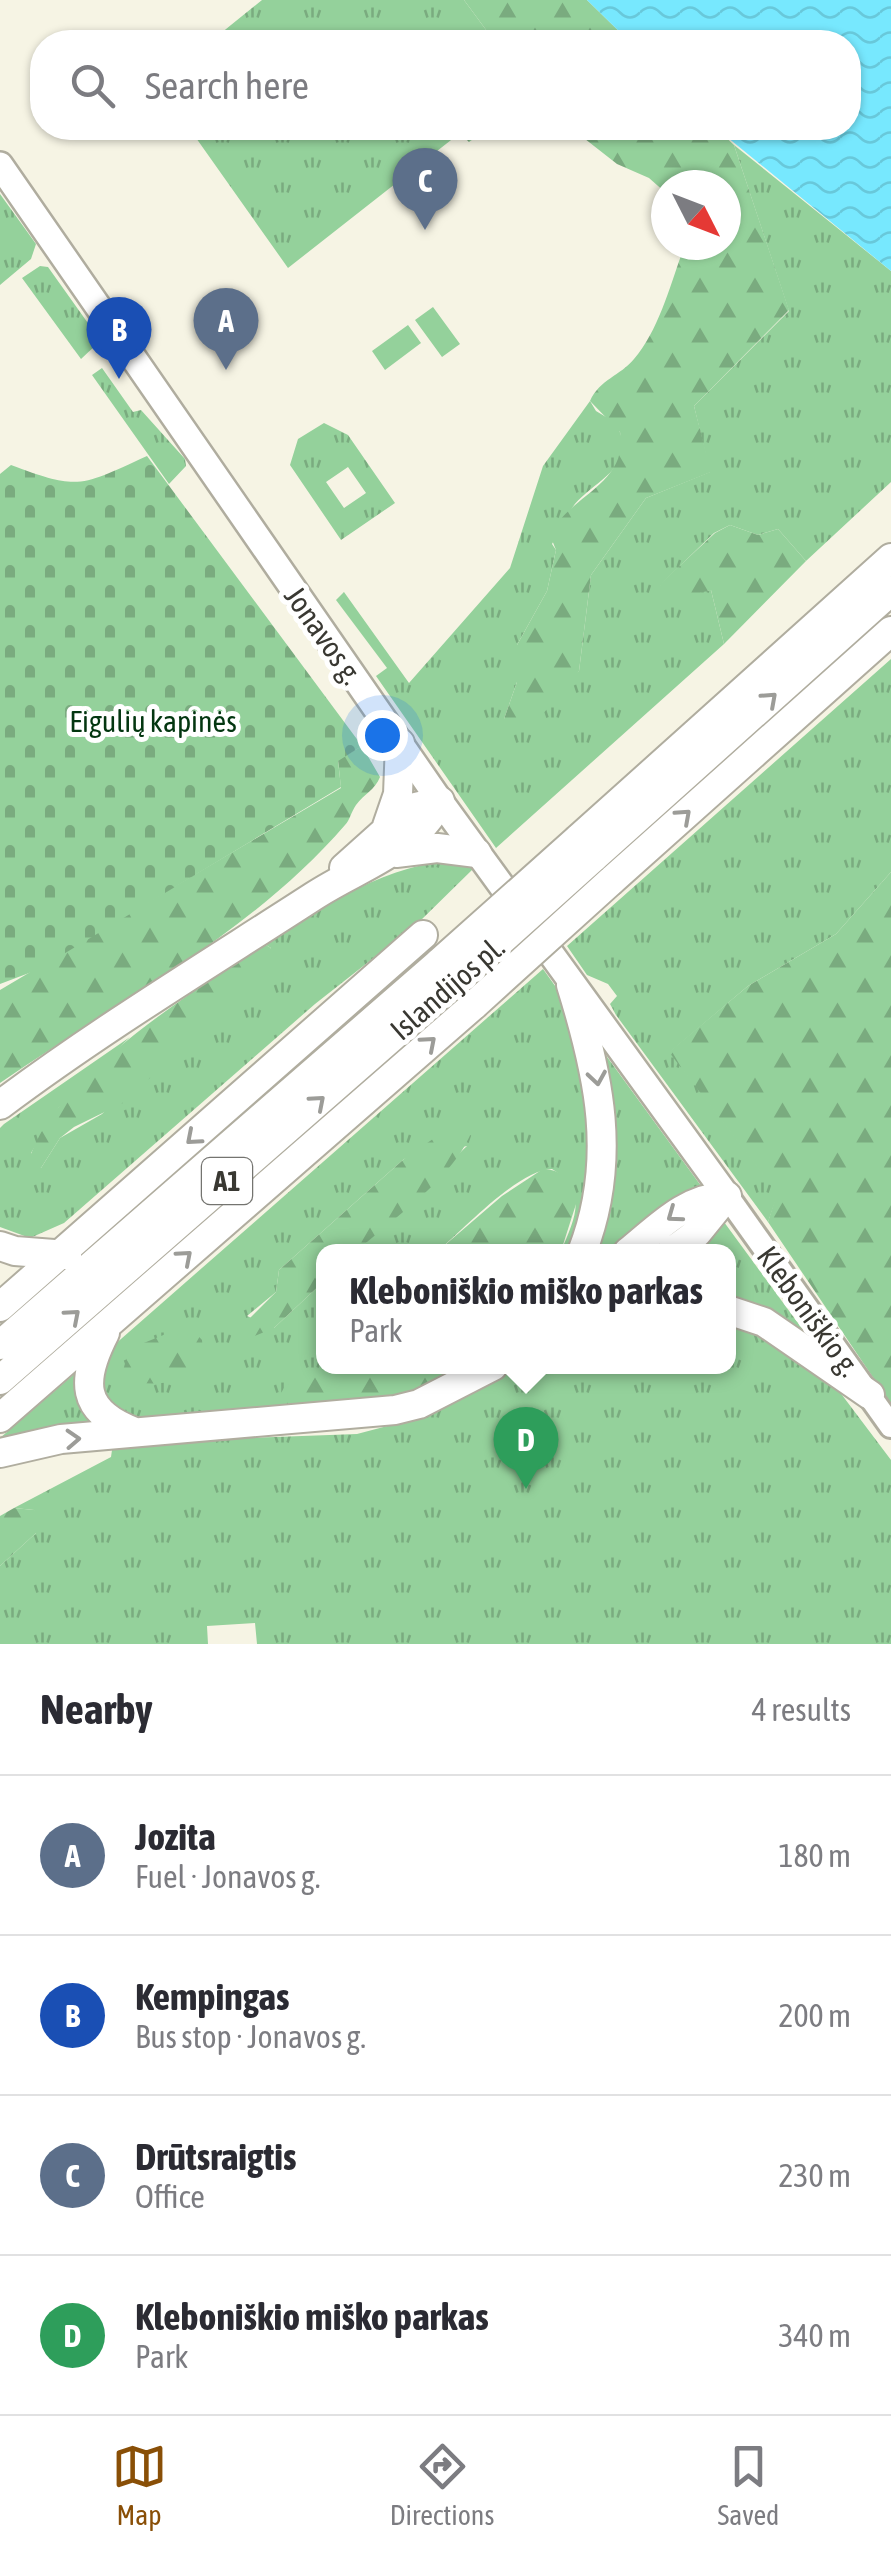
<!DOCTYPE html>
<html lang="en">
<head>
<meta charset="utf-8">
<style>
  :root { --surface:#fff; --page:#f2f2f3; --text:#2b2b33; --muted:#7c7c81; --line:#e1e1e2; --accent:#894f07 }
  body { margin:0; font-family:"Asap Condensed",sans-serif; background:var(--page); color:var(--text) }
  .compass { position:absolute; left:651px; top:170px; width:90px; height:90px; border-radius:50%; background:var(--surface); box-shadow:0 2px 8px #0004; rotate:132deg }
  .you { position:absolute; left:382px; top:735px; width:35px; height:35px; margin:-25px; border:8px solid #fff; border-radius:50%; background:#1a73e8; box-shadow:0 0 0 15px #1a73e833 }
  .badge { display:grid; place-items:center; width:65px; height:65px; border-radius:50%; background:var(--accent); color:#fff; font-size:32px; font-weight:700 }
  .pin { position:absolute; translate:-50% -82px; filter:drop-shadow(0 2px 5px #0008) }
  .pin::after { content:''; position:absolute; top:52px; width:35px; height:30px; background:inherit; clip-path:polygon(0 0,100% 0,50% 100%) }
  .popup { position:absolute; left:316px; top:1244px; width:420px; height:130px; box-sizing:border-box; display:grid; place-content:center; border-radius:20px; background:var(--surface); filter:drop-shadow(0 2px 8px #0005); font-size:32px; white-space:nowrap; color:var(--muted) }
  .popup b { font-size:38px; color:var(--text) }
  .popup::after { content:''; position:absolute; left:50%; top:100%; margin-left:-20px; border:20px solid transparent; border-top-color:var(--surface) }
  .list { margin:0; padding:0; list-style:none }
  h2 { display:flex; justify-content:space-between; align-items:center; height:130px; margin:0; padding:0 40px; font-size:42px }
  h2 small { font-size:32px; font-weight:400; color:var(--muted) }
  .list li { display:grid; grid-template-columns:65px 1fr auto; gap:30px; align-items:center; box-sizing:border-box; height:160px; padding:0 40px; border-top:2px solid var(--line) }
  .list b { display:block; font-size:38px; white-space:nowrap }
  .list p { margin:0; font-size:32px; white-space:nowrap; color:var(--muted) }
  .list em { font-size:32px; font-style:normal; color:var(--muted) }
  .icon { flex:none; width:55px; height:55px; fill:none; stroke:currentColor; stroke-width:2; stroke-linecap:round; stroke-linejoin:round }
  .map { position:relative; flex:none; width:891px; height:1644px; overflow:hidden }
  .search { position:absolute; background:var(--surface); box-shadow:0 2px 8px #0004; left:30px; right:30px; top:30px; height:110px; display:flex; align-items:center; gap:25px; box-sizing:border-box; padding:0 35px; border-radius:40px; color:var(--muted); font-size:38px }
  .sheet { height:770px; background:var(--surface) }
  nav { display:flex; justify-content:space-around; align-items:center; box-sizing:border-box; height:140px; border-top:2px solid var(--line); background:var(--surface); font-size:28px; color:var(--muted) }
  nav a { display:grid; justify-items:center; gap:5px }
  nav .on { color:var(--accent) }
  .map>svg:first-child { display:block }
</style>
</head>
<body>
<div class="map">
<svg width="891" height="1644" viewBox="0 0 891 1644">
  <defs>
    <pattern id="grass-tufts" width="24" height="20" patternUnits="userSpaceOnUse" patternTransform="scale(2.5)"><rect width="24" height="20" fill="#94d19b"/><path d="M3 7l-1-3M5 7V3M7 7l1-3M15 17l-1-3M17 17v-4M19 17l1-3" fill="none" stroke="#7aab7f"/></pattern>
    <pattern id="forest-firs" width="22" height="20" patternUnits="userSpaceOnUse" patternTransform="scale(2.5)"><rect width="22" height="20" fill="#94d19b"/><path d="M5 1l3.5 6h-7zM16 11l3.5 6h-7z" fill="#7aab7f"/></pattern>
    <pattern id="cemetery-stones" width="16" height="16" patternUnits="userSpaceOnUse" patternTransform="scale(2.5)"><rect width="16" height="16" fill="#94d19b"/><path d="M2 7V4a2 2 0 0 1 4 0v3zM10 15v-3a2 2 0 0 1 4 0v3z" fill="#7aab7f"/></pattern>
    <pattern id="water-waves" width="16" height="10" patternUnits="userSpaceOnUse" patternTransform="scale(2.5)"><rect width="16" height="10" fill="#77e8fe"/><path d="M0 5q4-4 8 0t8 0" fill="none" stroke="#68c8da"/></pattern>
  </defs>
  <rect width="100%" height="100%" fill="#f6f4e4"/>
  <!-- grass -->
  <path fill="url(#grass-tufts)" fill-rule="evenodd" d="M262 0H464L495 42H210Z
    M189 128H489L469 142 460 133 288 268Z
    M734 145 891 271V482L806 561 778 529 758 535 730 525 714 533 660 585 693 593 711 590 724 644 496 848 376 676 387 668 336 600 344 592 409 683 510 568 543 466 590 401 596 411 616 423C640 470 590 481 572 508 564 519 559 532 552 544L556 550 547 591 517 645V682L504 719 579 671 591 575 646 498 710 472 694 406 789 311Z
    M0 194 36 244 31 259 0 285Z
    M40 266 48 267 90 326 97 344 81 359 22 278Z
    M102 368 133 412 141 410 185 459 186 466 169 484 92 375Z
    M324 423 348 435 395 503 341 540 290 465 298 439ZM348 467 366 493 344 508 326 482Z
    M891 659V872L836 934 748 986 670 1052 778 1193 768 1222 616 1015 610 1004 617 996 608 984 587 975 567 946Z
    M460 860 473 869 418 923 315 1004 64 1223 30 1238 0 1227V1128L4 1124 130 1037 59 1107 31 1153 41 1168 60 1138 102 1114 271 948 264 944C322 906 390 862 460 860Z
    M543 969 573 1011 594 1155 575 1251H561C575 1218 589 1191 552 1169 518 1170 464 1229 438 1251H357L467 1146 404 1159 279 1270 276 1292 247 1316 274 1328 323 1282 325 1367 271 1411 128 1421 100 1396 103 1358 113 1346Z
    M602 1050 704 1190 620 1251 587 1252Z
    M724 1222 817 1349 729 1304 728 1252H681Z
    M729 1316 738 1318 833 1383 891 1460V1644H257L255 1623 207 1626 208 1644H0V1566L36 1533 34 1510 14 1508 111 1457 113 1443 357 1434 429 1415 518 1367 728 1366Z
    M79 1370 105 1427 0 1447V1438Z"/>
  <!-- forest -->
  <path fill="url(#forest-firs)" d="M464 0H587L630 42H495Z
    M571 128H716L734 145 789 310 694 406 711 472 646 498 591 575 579 671 542 715 506 736 504 719 517 682V645L547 591 556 550 550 535C569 495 629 484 620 432L590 401C600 379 620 376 634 359 660 329 671 281 685 245H726V185H666V193L649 178 617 164Z
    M730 525 758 535 778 529 806 561 724 644 711 590 681 598 659 585 715 533Z
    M362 746 380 777C375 790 364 794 356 805 351 812 350 820 345 825 252 933 116 1003 0 1083V990L341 788 338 760Z
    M891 872V1404L768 1222 777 1193 669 1052 748 986 836 934Z
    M264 944 271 948 253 979 125 1102 74 1127 60 1138 41 1168 28 1164C50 1078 194 992 264 944Z
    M456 1123 473 1128C456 1177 394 1217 357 1251L324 1252 323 1282 274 1328 242 1341 240 1328 276 1292 279 1270 404 1159Z
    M543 1169C563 1169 573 1183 577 1201L561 1251H438L502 1196Z
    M188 1325 202 1340 204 1364C185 1385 147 1388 121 1378L129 1349Z
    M325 1367H470L401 1399 271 1411 285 1386Z
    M14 1508 34 1510 41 1520 36 1533 0 1566V1516Z"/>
  <!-- cemetery -->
  <path fill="url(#cemetery-stones)" d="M147 456 362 746 338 761 341 787 37 970 0 984V474L11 465C80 491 81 486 147 456Z"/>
  <!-- pitch -->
  <path fill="#94d19b" d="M433 307 460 344 442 357 415 320Z
    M408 325 421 343 385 370 372 351Z"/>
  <!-- water -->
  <path fill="url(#water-waves)" d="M587 0H891V271L716 128H848V42H630Z"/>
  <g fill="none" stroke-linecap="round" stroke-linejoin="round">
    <!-- secondary casing -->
    <g stroke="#b0ad9f" stroke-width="28">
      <path id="secondary" d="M727 1196 891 1426"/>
    </g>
    <!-- primary casing -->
    <g stroke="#b0ad9f" stroke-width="30">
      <path id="primary" d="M0 165 440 801 727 1196"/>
    </g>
    <!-- highway casing -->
    <g stroke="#b0ad9f" stroke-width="32">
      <path id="highway" d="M387 826 398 794 400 743
        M578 839 891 558
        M396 853 437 848 477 853
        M593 858 891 591
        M344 868 411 808 440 801
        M611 881 891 631
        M571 985C599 1075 618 1160 582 1252
        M0 1105C100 1030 209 964 314 896 360 866 414 852 440 801
        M0 1246 15 1251 67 1255
        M628 1252C659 1227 685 1198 727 1196
        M671 1252 697 1233 727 1196
        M0 1307 423 935
        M728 1310 764 1322 870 1395
        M105 1333C81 1380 79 1411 135 1432
        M0 1345 440 962
        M0 1380 455 982
        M0 1418 474 1005
        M0 1453 61 1439 395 1410 419 1404 493 1366"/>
    </g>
    <!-- secondary -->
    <use href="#secondary" stroke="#fff" stroke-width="22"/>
    <!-- primary -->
    <use href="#primary" stroke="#fff" stroke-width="25"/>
    <!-- highway -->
    <use href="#highway" stroke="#fff" stroke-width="28"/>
    <!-- highway-bridge casing -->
    <g stroke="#b0ad9f" stroke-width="32" stroke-linecap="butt">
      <path id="highway-bridge" d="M440 962 578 839
        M455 982 593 858
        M474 1005 611 881"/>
    </g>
    <!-- highway-bridge -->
    <use href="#highway-bridge" stroke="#fff" stroke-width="28"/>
  </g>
  <!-- one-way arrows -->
  <defs><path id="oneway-chevron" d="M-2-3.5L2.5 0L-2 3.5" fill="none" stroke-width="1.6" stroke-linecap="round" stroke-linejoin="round" transform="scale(2.5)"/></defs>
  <g stroke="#9c9c98">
    <use href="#oneway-chevron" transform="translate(770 699) rotate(-42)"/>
    <use href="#oneway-chevron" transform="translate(684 816) rotate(-42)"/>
    <use href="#oneway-chevron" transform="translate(429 1043) rotate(-41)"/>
    <use href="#oneway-chevron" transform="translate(597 1078) rotate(81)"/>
    <use href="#oneway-chevron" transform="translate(318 1102) rotate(-41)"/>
    <use href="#oneway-chevron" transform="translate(193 1138) rotate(139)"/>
    <use href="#oneway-chevron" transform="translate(674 1215) rotate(144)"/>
    <use href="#oneway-chevron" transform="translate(185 1257) rotate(-41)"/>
    <use href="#oneway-chevron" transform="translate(73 1316) rotate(-41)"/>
    <use href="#oneway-chevron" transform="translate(73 1439) rotate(-3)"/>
  </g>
  <g text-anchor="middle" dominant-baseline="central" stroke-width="10" stroke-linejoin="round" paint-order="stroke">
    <!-- shield labels -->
    <rect fill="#fff" stroke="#747470" stroke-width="2.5" x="202" y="1158" width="50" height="46" rx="8"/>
    <g font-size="28" font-weight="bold" fill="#393832">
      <text x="227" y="1181">A1</text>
    </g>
    <!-- street labels -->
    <g font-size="30" fill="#393832" stroke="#fff">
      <text transform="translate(324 635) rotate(55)">Jonavos g.</text>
      <text transform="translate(447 988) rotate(-41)">Islandijos pl.</text>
      <text transform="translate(809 1311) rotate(54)">Kleboniškio g.</text>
    </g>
    <!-- park labels -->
    <g font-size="30" fill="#033610" stroke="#fff">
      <text x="153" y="721">Eigulių kapinės</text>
    </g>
  </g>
</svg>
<svg class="compass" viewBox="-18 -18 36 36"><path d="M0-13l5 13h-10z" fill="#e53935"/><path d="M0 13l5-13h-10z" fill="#7c7c81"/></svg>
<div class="you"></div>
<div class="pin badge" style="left:226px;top:370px;background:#5c6f8a">A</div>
<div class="pin badge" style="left:119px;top:379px;background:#1a4fb4">B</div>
<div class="pin badge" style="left:425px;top:230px;background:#5c6f8a">C</div>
<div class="pin badge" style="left:526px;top:1489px;background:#2e9e5b">D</div>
<div class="popup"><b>Kleboniškio miško parkas</b>Park</div>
<div class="search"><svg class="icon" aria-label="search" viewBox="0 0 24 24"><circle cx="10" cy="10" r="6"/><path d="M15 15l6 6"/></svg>Search here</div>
</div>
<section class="sheet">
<h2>Nearby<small>4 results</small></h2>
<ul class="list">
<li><span class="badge" style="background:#5c6f8a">A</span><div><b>Jozita</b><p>Fuel · Jonavos g.</p></div><em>180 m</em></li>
<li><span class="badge" style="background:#1a4fb4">B</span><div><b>Kempingas</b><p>Bus stop · Jonavos g.</p></div><em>200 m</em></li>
<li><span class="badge" style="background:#5c6f8a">C</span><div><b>Drūtsraigtis</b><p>Office</p></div><em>230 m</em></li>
<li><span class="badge" style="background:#2e9e5b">D</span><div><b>Kleboniškio miško parkas</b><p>Park</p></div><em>340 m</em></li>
</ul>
</section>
<nav>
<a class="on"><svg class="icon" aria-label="map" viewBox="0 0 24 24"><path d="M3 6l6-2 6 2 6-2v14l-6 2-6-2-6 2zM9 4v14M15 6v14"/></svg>Map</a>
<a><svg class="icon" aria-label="directions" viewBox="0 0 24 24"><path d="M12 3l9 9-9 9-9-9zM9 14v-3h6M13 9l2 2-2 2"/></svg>Directions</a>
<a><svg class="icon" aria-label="saved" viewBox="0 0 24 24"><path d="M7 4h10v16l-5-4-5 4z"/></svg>Saved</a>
</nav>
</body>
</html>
